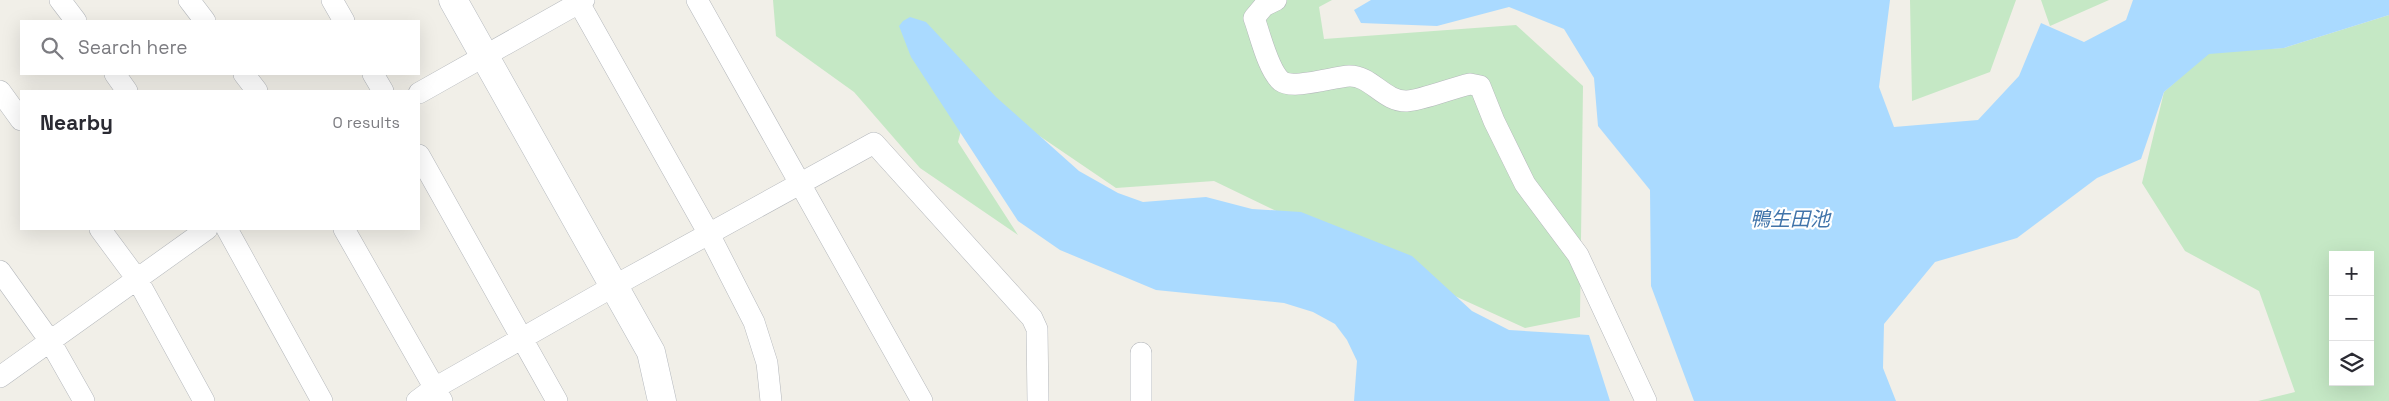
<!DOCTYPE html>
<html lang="en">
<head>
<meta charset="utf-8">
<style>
  :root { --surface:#fff; --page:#f2f2f3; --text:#2b2b33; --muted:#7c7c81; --line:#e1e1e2 }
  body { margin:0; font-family:"Space Grotesk","Noto Sans JP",sans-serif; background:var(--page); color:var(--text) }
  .controls { position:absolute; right:15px; bottom:15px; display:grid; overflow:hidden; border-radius:0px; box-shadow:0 5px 20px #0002 }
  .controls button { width:45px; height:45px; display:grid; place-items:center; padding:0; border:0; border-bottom:1px solid var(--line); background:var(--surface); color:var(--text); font:25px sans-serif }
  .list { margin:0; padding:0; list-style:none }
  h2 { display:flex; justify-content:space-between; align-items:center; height:65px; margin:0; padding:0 20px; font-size:21px }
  h2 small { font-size:16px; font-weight:400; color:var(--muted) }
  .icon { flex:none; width:28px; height:28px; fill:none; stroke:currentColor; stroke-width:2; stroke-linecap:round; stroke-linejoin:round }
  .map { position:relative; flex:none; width:2389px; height:401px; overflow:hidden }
  .search { position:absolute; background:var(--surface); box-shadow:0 5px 20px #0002; left:20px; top:20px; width:400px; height:55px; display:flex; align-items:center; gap:12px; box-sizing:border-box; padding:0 18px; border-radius:0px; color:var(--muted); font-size:19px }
  .panel { position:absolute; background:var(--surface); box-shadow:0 5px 20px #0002; left:20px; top:90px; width:400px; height:140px; border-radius:0px }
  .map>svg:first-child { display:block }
</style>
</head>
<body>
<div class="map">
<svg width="2389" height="401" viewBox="0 0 2389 401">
  <rect width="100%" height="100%" fill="#f1efe8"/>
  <!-- green -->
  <path fill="#c5e8c5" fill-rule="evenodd" d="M773 0H1332L1319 7 1324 39 1516 25 1583 86 1580 317 1525 328 1422 281 1214 181 1116 188 972 90 958 142 1018 235 920 168 854 92 776 36Z
    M1910 0H2016L1990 72 1912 101Z
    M2041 0H2109L2050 26Z
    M2389 15V401H2258L2295 392 2259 291 2185 251 2142 183 2164 92 2209 52 2284 48ZM2333 255H2370V382H2333Z"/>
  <!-- water -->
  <path fill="#aadaff" d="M1371 0H1890L1879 87 1894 127 1978 120 2019 76 2041 23 2084 42 2126 20 2133 0H2389V15L2284 48 2209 54 2164 92 2141 159 2097 178 2017 238 1935 262 1884 324 1883 368 1896 401H1694L1651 286 1650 190 1598 126 1594 78 1564 29 1509 7 1437 26 1361 23 1354 10Z
    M910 17 926 22 996 97 1079 171 1118 193 1143 202 1206 197 1252 209 1301 212 1412 256 1472 311 1509 330 1589 335 1610 401H1354L1357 361 1347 340 1335 324 1313 312 1284 303 1156 290 1060 250 1018 221 911 57 899 26 903 21Z"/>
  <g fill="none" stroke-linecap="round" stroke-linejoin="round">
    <!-- street casing -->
    <g stroke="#b5b8bc" stroke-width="22">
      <path id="street" d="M60 0 76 21
        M189 0 205 21
        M332 0 344 21
        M697 0 922 401
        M1276 0 1264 6 1254 18C1260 34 1268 70 1281 81 1293 90 1333 77 1349 76 1371 75 1384 102 1407 101 1423 100 1452 88 1470 84L1480 86 1494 121 1525 184 1578 255 1646 401
        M579 3 709 234 754 322 767 363 771 401
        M115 74 127 91
        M244 74 257 91
        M373 74 383 91
        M0 91 21 120
        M419 93 584 0
        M419 155 557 401
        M100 229 137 279 204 401
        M227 229 322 401
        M344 229 442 401
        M0 271 50 341 84 401
        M1141 353V401
        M0 377 207 229
        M417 401 433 389 614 286 874 143 1032 318 1037 329 1038 401"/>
    </g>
    <!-- secondary casing -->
    <g stroke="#b6babf" stroke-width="29">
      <path id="secondary" d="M453 0 651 352 662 401"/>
    </g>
    <!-- street -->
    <use href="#street" stroke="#fff" stroke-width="21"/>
    <!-- secondary -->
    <use href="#secondary" stroke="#fff" stroke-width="28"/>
  </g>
  <g text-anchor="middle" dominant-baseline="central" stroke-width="4.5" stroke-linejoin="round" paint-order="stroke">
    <!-- water labels -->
    <g font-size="20" font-style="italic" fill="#4174aa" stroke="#fff">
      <text x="1790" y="219">鴨生田池</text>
    </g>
  </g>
</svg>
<div class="controls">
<button>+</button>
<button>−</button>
<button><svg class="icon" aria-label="layers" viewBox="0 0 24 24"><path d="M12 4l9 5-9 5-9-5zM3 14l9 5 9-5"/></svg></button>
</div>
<div class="search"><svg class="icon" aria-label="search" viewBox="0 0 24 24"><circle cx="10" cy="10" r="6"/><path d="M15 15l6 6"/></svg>Search here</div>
<section class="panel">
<h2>Nearby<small>0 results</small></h2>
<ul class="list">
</ul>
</section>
</div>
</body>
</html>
